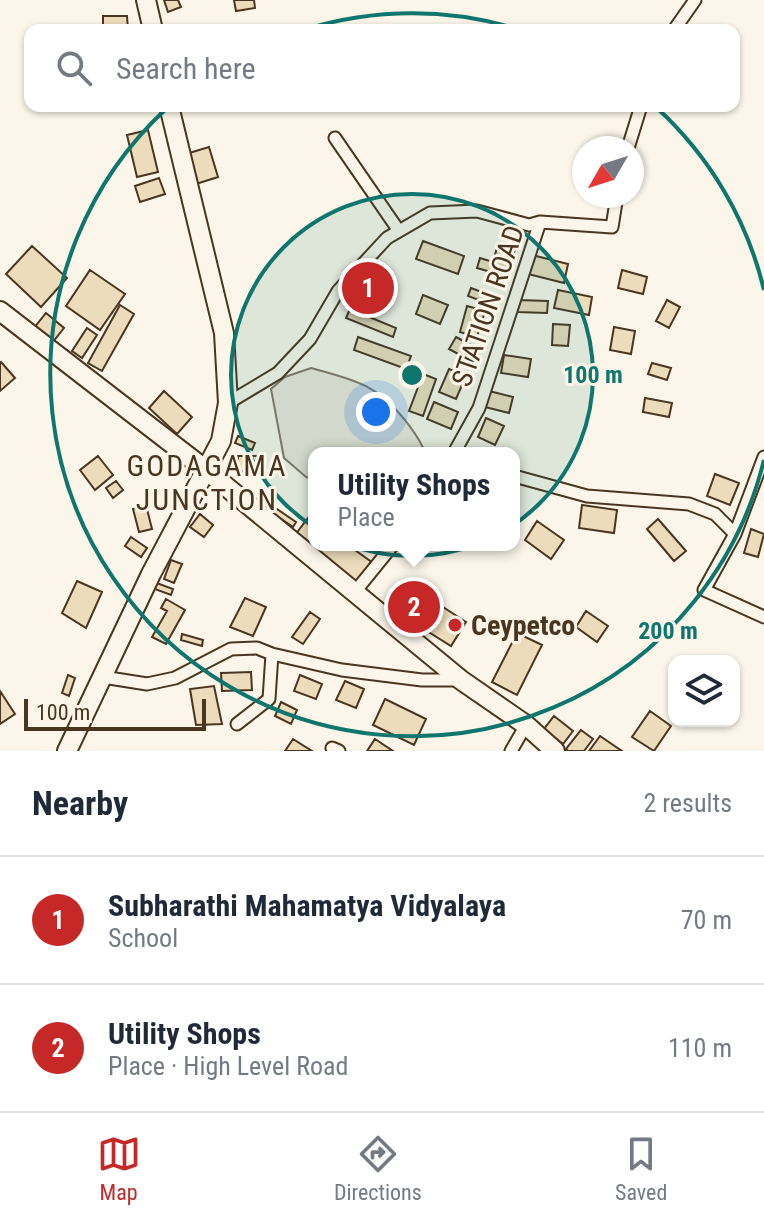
<!DOCTYPE html>
<html lang="en">
<head>
<meta charset="utf-8">
<style>
  :root { --surface:#fff; --page:#f2f2f3; --text:#1f2937; --muted:#747a83; --line:#e0e1e3; --accent:#c62828 }
  body { margin:0; font-family:"Roboto Condensed",sans-serif; background:var(--page); color:var(--text) }
  .controls { position:absolute; right:24px; bottom:24px; display:grid; overflow:hidden; border-radius:16px; box-shadow:0 2px 6px #0004 }
  .controls button { width:72px; height:72px; display:grid; place-items:center; padding:0; border:0; border-bottom:2px solid var(--line); background:var(--surface); color:var(--text); font:40px sans-serif }
  .compass { position:absolute; left:572px; top:136px; width:72px; height:72px; border-radius:50%; background:var(--surface); box-shadow:0 2px 6px #0004; rotate:231deg }
  .scale { position:absolute; left:24px; bottom:20px; width:182px; box-sizing:border-box; padding-left:8px; border:4px solid #4a3520; border-top:0; font-size:22px; line-height:28px; white-space:nowrap; color:#4a3520; -webkit-text-stroke:6px #fbf6e9; paint-order:stroke }
  .you { position:absolute; left:376px; top:412px; width:28px; height:28px; margin:-20px; border:6px solid #fff; border-radius:50%; background:#1a73e8; box-shadow:0 0 0 12px #1a73e833 }
  .badge { display:grid; place-items:center; width:52px; height:52px; border-radius:50%; background:var(--accent); color:#fff; font-size:26px; font-weight:700 }
  .pin { position:absolute; translate:-50% -50%; border:4px solid #fff; box-shadow:0 2px 8px #0006 }
  .popup { position:absolute; left:308px; top:447px; width:212px; height:104px; box-sizing:border-box; display:grid; place-content:center; border-radius:16px; background:var(--surface); filter:drop-shadow(0 2px 6px #0005); font-size:26px; white-space:nowrap; color:var(--muted) }
  .popup b { font-size:30px; color:var(--text) }
  .popup::after { content:''; position:absolute; left:50%; top:100%; margin-left:-16px; border:16px solid transparent; border-top-color:var(--surface) }
  .list { margin:0; padding:0; list-style:none }
  h2 { display:flex; justify-content:space-between; align-items:center; height:104px; margin:0; padding:0 32px; font-size:34px }
  h2 small { font-size:26px; font-weight:400; color:var(--muted) }
  .list li { display:grid; grid-template-columns:52px 1fr auto; gap:24px; align-items:center; box-sizing:border-box; height:128px; padding:0 32px; border-top:2px solid var(--line) }
  .list b { display:block; font-size:30px; white-space:nowrap }
  .list p { margin:0; font-size:26px; white-space:nowrap; color:var(--muted) }
  .list em { font-size:26px; font-style:normal; color:var(--muted) }
  .icon { flex:none; width:44px; height:44px; fill:none; stroke:currentColor; stroke-width:2; stroke-linecap:round; stroke-linejoin:round }
  .map { position:relative; flex:none; width:764px; height:751px; overflow:hidden }
  .search { position:absolute; background:var(--surface); box-shadow:0 2px 6px #0004; left:24px; right:24px; top:24px; height:88px; display:flex; align-items:center; gap:20px; box-sizing:border-box; padding:0 28px; border-radius:16px; color:var(--muted); font-size:30px }
  .sheet { height:360px; background:var(--surface) }
  nav { display:flex; justify-content:space-around; align-items:center; box-sizing:border-box; height:112px; border-top:2px solid var(--line); background:var(--surface); font-size:22px; color:var(--muted) }
  nav a { display:grid; justify-items:center; gap:4px }
  nav .on { color:var(--accent) }
  .map>svg:first-child { display:block }
</style>
</head>
<body>
<div class="map">
<svg width="764" height="751" viewBox="0 0 764 751">
  <rect width="100%" height="100%" fill="#fbf6e9"/>
  <!-- green -->
  <path fill="#ede6d9" stroke="#887966" stroke-width="2" d="M311 368C355 380 376 384 405 420 413 431 421 440 425 453H314V480L306 477 284 458 271 389 285 377Z"/>
  <!-- building -->
  <path fill="#ecdcbc" stroke="#4a3520" stroke-width="2" d="M164 0H178L181 7 168 12Z
    M234 0H254L255 8 236 11Z
    M103 16H127L128 30H103Z
    M148 130 158 172 137 177 127 135Z
    M209 147 218 177 196 184 186 154Z
    M159 178 165 194 140 202 135 186Z
    M423 241 464 256 458 274 416 259Z
    M498 244 515 249 508 277 477 268 480 258 493 262Z
    M32 246 67 278 41 307 6 274Z
    M532 255 568 264 564 283 528 274Z
    M374 268 393 275 378 314 359 307Z
    M90 270 125 294 100 330 66 306Z
    M622 270 647 277 643 294 618 288Z
    M471 288 495 297 492 305 468 296Z
    M558 290 592 297 589 315 554 308Z
    M423 295 448 305 440 324 416 314Z
    M518 300 548 301 547 313 517 312Z
    M667 300 680 307 669 328 656 321Z
    M120 305 134 314 102 371 88 363Z
    M467 306 485 311 477 337 460 332Z
    M350 309 396 328 393 337 346 318Z
    M46 313 64 328 52 343 34 328Z
    M553 324 570 325 568 346 552 345Z
    M614 327 635 331 631 354 610 350Z
    M87 328 97 335 82 358 72 351Z
    M358 337 411 356 406 369 354 350Z
    M456 337 480 350 473 362 449 349Z
    M504 355 531 359 528 377 501 373Z
    M1 362 15 378 0 391V363Z
    M652 363 671 368 667 380 648 374Z
    M449 369 466 376 456 399 439 392Z
    M423 374 436 379 423 416 409 411Z
    M164 391 192 417 177 434 149 408Z
    M489 391 513 397 509 413 485 407Z
    M645 398 672 403 669 417 643 412Z
    M434 402 458 412 451 429 427 419Z
    M486 418 504 426 495 445 478 437Z
    M238 436 255 443 252 450 235 443Z
    M98 456 113 475 95 490 80 470Z
    M238 456H259V471H238Z
    M715 474 739 483 730 505 707 496Z
    M116 481 123 490 113 498 106 488Z
    M146 505 152 529 139 532 133 509Z
    M582 505 617 510 614 533 579 528Z
    M274 507 296 522 293 527 271 512Z
    M200 514 213 525 204 537 190 527Z
    M311 514 314 517V545H316L313 550 295 535Z
    M658 519 686 551 674 561 647 529Z
    M537 521 564 540 551 559 525 540Z
    M751 529 764 534 758 557 744 553Z
    M131 537 147 548 141 557 125 546Z
    M325 545H348L373 563 358 584 318 555Z
    M171 560 182 564 174 583 164 579Z
    M77 581 102 592 86 628 62 613Z
    M154 582 173 589 171 595 152 588Z
    M405 596 429 608 423 618 400 605Z
    M245 598 266 607 253 636 230 627Z
    M166 599 185 610 166 644 152 637 167 611 161 608Z
    M443 607 466 622 451 646 427 631Z
    M586 611 608 626 597 642 576 627Z
    M310 612 320 619 303 644 292 637Z
    M517 633 542 645 517 695 492 682Z
    M182 634 203 640 202 646 181 640Z
    M251 672 252 690 222 691 221 673Z
    M68 675 75 678 69 696 62 693Z
    M300 675 322 684 316 699 294 691Z
    M345 681 364 689 356 708 336 700Z
    M214 686 222 724 196 725 190 689Z
    M0 691 15 714 0 724Z
    M385 699 426 719 414 745 373 725Z
    M281 702 297 710 291 724 275 716Z
    M650 711 671 726 654 751 632 737Z
    M554 716 573 731 563 744 544 729Z
    M581 730 593 739 584 751H568L566 749Z
    M600 736 622 751H589Z
    M293 739 312 751H285Z
    M375 739 393 751H367Z"/>
  <g fill="none" stroke-linecap="round" stroke-linejoin="round">
    <!-- minor casing -->
    <g stroke="#4a3520" stroke-width="15">
      <path id="minor" d="M674 30 695 0
        M335 138 399 231
        M628 148 641 106
        M228 403 278 373 310 339 338 291 387 238 430 213 477 211 529 225 540 222
        M454 453 479 408 540 222 612 227 617 196
        M764 457 735 534 704 590 764 617
        M514 476 587 496 689 504 715 514 735 534
        M354 593 393 545
        M103 677 147 684 175 678 231 649 257 648 272 654 342 670 422 680H460
        M237 724 269 699 272 654
        M332 748 339 751
        M511 751 526 725"/>
    </g>
    <!-- primary casing -->
    <g stroke="#4a3520" stroke-width="22">
      <path id="primary" d="M146 0 153 30
        M67 751 151 574 221 441 228 403 224 333 169 106"/>
    </g>
    <!-- trunk casing -->
    <g stroke="#4a3520" stroke-width="22">
      <path id="trunk" d="M0 311 206 470 461 680 526 725 555 751"/>
    </g>
    <!-- minor -->
    <use href="#minor" stroke="#fbf6e9" stroke-width="11"/>
    <!-- primary -->
    <use href="#primary" stroke="#fbf6e9" stroke-width="18"/>
    <!-- trunk -->
    <use href="#trunk" stroke="#fbf6e9" stroke-width="18"/>
  </g>
  <!-- distance rings -->
  <circle cx="412" cy="375" r="181" fill="#0f766e" fill-opacity=".12"/>
  <g fill="none" stroke="#0f766e" stroke-width="4">
    <circle cx="412" cy="375" r="181"/>
    <path d="M764 460A362 362 0 1 1 167 108M303 30A362 362 0 0 1 521 30M657 108A362 362 0 0 1 764 290"/>
  </g>
  <!-- markers -->
  <circle fill="#c62828" stroke="#fbf6e9" stroke-width="3" cx="455" cy="625" r="8"/>
  <g text-anchor="middle" dominant-baseline="central" stroke-width="6" stroke-linejoin="round" paint-order="stroke">
    <!-- street labels -->
    <g font-size="28" fill="#4a3520" stroke="#fbf6e9">
      <text transform="translate(488 306) rotate(-71)">STATION ROAD</text>
    </g>
    <!-- poi labels -->
    <g font-size="28" font-weight="bold" fill="#4a3520" stroke="#fbf6e9" text-anchor="start">
      <text x="471" y="625">Ceypetco</text>
    </g>
    <!-- neighbourhood labels -->
    <g font-size="30" letter-spacing="2" fill="#4a3520" stroke="#fbf6e9">
      <text x="207" y="465">GODAGAMA<tspan x="207" dy="34">JUNCTION</tspan></text>
    </g>
  </g>
  <circle cx="412" cy="375" r="12" fill="#0f766e" stroke="#fbf6e9" stroke-width="4"/>
  <g font-size="24" text-anchor="middle" font-weight="bold" fill="#0f766e" stroke="#fbf6e9" stroke-width="6" stroke-linejoin="round" paint-order="stroke">
    <text x="593" y="383">100 m</text>
    <text x="668" y="639">200 m</text>
  </g>
</svg>
<div class="controls">
<button><svg class="icon" aria-label="layers" viewBox="0 0 24 24"><path d="M12 4l9 5-9 5-9-5zM3 14l9 5 9-5"/></svg></button>
</div>
<svg class="compass" viewBox="-18 -18 36 36"><path d="M0-13l5 13h-10z" fill="#e53935"/><path d="M0 13l5-13h-10z" fill="#747a83"/></svg>
<div class="scale">100 m</div>
<div class="you"></div>
<div class="pin badge" style="left:368px;top:288px">1</div>
<div class="pin badge" style="left:414px;top:607px">2</div>
<div class="popup"><b>Utility Shops</b>Place</div>
<div class="search"><svg class="icon" aria-label="search" viewBox="0 0 24 24"><circle cx="10" cy="10" r="6"/><path d="M15 15l6 6"/></svg>Search here</div>
</div>
<section class="sheet">
<h2>Nearby<small>2 results</small></h2>
<ul class="list">
<li><span class="badge">1</span><div><b>Subharathi Mahamatya Vidyalaya</b><p>School</p></div><em>70 m</em></li>
<li><span class="badge">2</span><div><b>Utility Shops</b><p>Place · High Level Road</p></div><em>110 m</em></li>
</ul>
</section>
<nav>
<a class="on"><svg class="icon" aria-label="map" viewBox="0 0 24 24"><path d="M3 6l6-2 6 2 6-2v14l-6 2-6-2-6 2zM9 4v14M15 6v14"/></svg>Map</a>
<a><svg class="icon" aria-label="directions" viewBox="0 0 24 24"><path d="M12 3l9 9-9 9-9-9zM9 14v-3h6M13 9l2 2-2 2"/></svg>Directions</a>
<a><svg class="icon" aria-label="saved" viewBox="0 0 24 24"><path d="M7 4h10v16l-5-4-5 4z"/></svg>Saved</a>
</nav>
</body>
</html>
